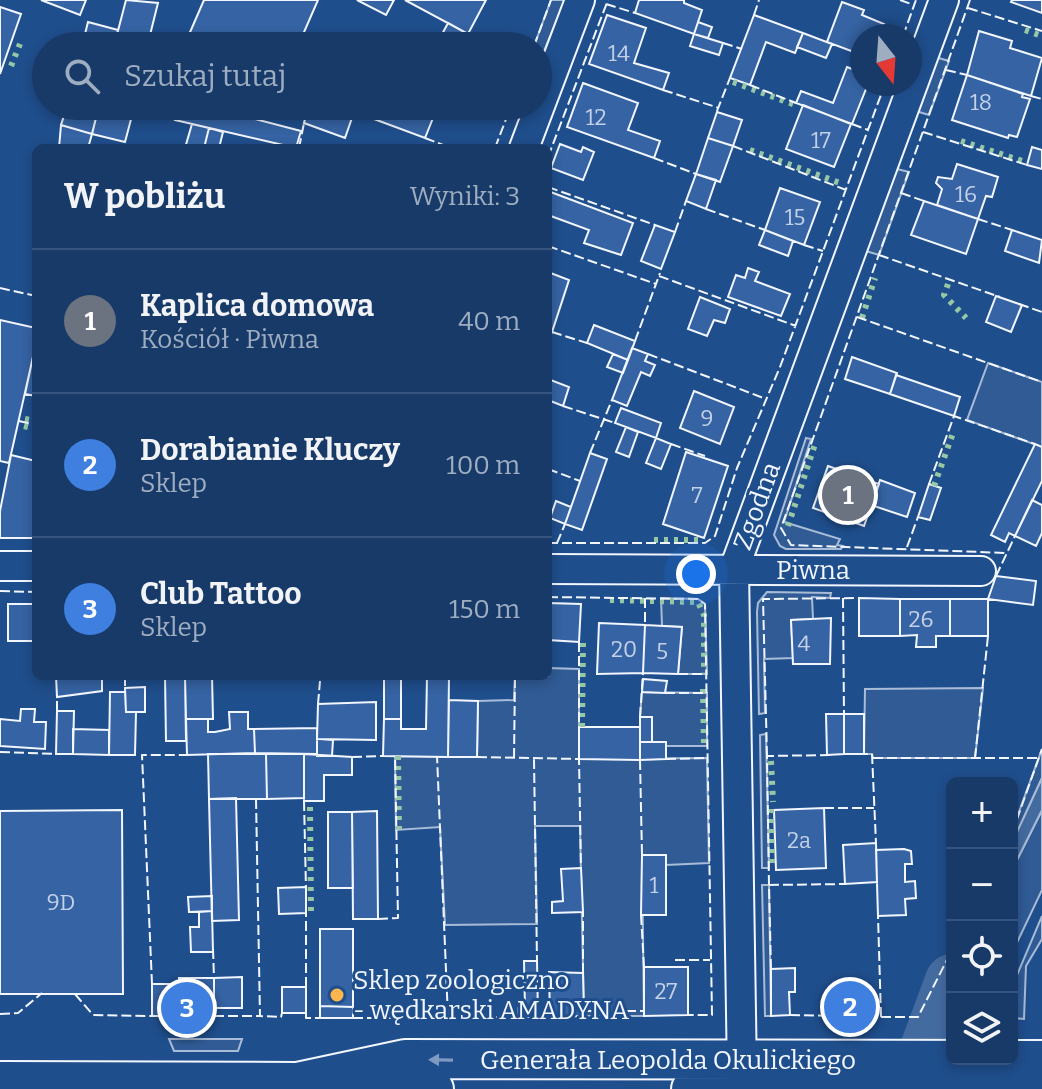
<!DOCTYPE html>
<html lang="pl">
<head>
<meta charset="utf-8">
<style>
  :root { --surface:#173a69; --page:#20416f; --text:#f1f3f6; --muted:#9eadc0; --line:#36547d; --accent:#ffb74d }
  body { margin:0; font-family:Bitter,serif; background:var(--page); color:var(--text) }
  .controls { position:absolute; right:24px; bottom:24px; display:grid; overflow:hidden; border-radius:12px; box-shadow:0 4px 12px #0003 }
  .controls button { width:72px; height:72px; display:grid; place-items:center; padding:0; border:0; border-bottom:2px solid var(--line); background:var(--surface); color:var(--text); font:40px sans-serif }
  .compass { position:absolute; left:850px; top:24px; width:72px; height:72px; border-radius:50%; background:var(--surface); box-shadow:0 4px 12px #0003; rotate:163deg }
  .you { position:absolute; left:696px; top:574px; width:28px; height:28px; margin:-20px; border:6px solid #fff; border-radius:50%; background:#1a73e8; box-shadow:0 0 0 12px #1a73e833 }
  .badge { display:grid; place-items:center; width:52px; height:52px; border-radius:50%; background:var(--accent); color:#fff; font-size:26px; font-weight:700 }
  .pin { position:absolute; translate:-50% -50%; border:4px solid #fff; box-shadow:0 2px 8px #0006 }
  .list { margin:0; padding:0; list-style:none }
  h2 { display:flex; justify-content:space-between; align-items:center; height:104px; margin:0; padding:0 32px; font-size:34px }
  h2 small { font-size:26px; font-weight:400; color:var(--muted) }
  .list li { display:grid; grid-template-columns:52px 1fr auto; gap:24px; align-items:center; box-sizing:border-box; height:144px; padding:0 32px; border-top:2px solid var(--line) }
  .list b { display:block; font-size:30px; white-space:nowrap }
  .list p { margin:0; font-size:26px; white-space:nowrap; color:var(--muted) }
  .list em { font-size:26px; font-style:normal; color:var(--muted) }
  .icon { flex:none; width:44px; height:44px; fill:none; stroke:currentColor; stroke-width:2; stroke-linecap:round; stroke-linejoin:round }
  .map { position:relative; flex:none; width:1042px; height:1089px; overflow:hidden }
  .search { position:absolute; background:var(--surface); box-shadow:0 4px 12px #0003; left:32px; top:32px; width:520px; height:88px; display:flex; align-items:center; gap:20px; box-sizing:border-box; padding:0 28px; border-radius:44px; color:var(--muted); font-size:30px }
  .panel { position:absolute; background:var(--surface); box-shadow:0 4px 12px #0003; left:32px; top:144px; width:520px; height:536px; border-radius:12px }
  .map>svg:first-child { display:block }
</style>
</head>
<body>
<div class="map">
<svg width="1042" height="1089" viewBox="0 0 1042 1089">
  <rect width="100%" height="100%" fill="#1f4e8c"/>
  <!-- green -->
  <path fill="#305b95" stroke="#a8bbd7" stroke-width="2" d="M551 0H565L538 66V46H534Z
    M935 57 949 61 929 115 916 111Z
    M897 169 909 172 879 255 866 251Z
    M988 363 1042 382V447L967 420Z
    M806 438 811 439 784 522 840 539 837 545 843 546 841 549H786L780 546 774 535Z
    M767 592 831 593 830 598 812 597 813 619 791 620 793 658 764 659 765 713 759 714 757 612 758 603Z
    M661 598 698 599 705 604 707 674H678L682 627 662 626Z
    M548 668 579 669V759L707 758 709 863 666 865 665 855 642 856 644 1016H584L580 826H535L537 924 445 925 440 827 396 830 395 756 477 757 478 701 514 700 515 676H548Z
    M983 688 975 758H873L872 754H864L865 689Z
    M642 692 707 693V746H666V742H652V717H640Z
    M766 734 769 868H762L760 735Z
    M1042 749V778L1012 843 1016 820Z
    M1042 810V890L1012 953V870Z
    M762 885H769L771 1016H765Z
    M1042 916V939L1026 966 1024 1019 1012 1018V987Z
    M169 1039H242L238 1051H174Z"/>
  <!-- water -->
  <path fill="#446ba0" stroke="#a8bbd7" stroke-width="2" d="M1042 778V810L1012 870V843Z
    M952 963 950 1017H925Z"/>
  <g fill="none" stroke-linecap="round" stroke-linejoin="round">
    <!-- river -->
    <path stroke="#446ba0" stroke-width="54" d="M912 1089 952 981"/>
  </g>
  <!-- building -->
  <path fill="#3563a3" stroke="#f2f6ff" stroke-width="2" d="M41 0H86L80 15Z
    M126 0 158 3 150 35 154 36 151 46H114Z
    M204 0H318L298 46H184Z
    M357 0H394L386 15Z
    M405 0H486L468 34Z
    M639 0H684V3L702 10 694 34 635 13Z
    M1012 0H1042V13L1011 2Z
    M842 2 864 10 862 15 884 24 879 36H862V55L827 42Z
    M0 7 21 14 0 74Z
    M607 15 646 28 634 63 669 73 663 90 589 64Z
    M754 15 803 33 795 53 766 42 750 85 730 78Z
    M88 22 118 30 114 46H82Z
    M698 22 712 27 708 38 694 34Z
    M448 23 468 34 462 46 446 45 449 40 441 36Z
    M979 31 1012 41 1010 48 1042 58 1031 96 967 75Z
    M803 33 832 44 826 58 797 47Z
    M694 34 723 43 719 55 690 46Z
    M847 67 862 73V84H868L852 124 796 103 801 91 833 103Z
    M967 75 1023 94 1022 97 1030 99 1017 137 1009 135 1008 138 952 120Z
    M583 83 638 103 628 130 660 141 654 158 567 127Z
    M803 105 851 124 834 167 786 149Z
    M67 106H99L92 134 61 125Z
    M99 106 134 108 125 142 92 134Z
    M179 106H205L301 131 296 148 175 120Z
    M308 106H339L354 112 345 138 304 123Z
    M339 106H389L433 118 425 138Z
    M717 112 742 120 733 146 708 138Z
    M192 124 209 128 204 148H185Z
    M61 125 92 134 88 148H59Z
    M209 128 223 132 219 148H204Z
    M708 138 733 146 720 182 696 174Z
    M560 144 581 152 583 147 594 152 583 180 551 168Z
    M1032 147 1042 150V169L1027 165Z
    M957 164 998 177 992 197 986 196 978 219 937 205 942 189 936 183 938 177 952 179Z
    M696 174 716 180 706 209 686 201Z
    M780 188 820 202 804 245 765 230Z
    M548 191 633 223 621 255 584 243 589 230 548 215Z
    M924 201 978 219 966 254 911 235Z
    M655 225 675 232 661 269 641 261Z
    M765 230 793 241 788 256 759 245Z
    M1012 230 1042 240 1039 263 1005 251Z
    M748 268 759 272 755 281 790 294 781 316 728 297 736 275 745 278Z
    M548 272 569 280 552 332 548 330Z
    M996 296 1022 305 1011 332 986 322Z
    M700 297 730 309 725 323 714 320 707 336 688 329Z
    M0 320 36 328V344L9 463 0 461Z
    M594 325 635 341 628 360 587 343Z
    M35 347H36V396L25 394Z
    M632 348 648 354 645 361 655 365 650 376 641 372 627 406 612 400Z
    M613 354 628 360 623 373 607 367Z
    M852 357 897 373 890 394 845 379Z
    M896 375 960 397 954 416 890 394Z
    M548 379 569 387 563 406 548 400Z
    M694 391 734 407 720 444 680 428Z
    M621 408 661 423 656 438 615 423Z
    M626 427 638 432 629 457 616 452Z
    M656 438 671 444 661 469 646 463Z
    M1035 444 1042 447V481L1015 536 1009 533 1005 542 991 535Z
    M686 452 728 466 704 538 663 524Z
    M590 453 607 459 582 530 565 524Z
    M11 455 36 461V538H0V511Z
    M828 466 879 484 864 526 813 508Z
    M880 480 915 493 907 517 871 505Z
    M929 484 941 488 930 520 918 517Z
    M1032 500 1042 505V533L1036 546 1015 536Z
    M556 501 571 507 565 524 550 518Z
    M996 576 1036 581 1033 605 988 599Z
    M859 598 900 599V636H859Z
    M900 599H950V636H936V647H916L917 635 900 636Z
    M950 599H988V636H950Z
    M548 603 581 604 579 642 548 640Z
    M8 604H36V641H8Z
    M831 618 830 664H793L791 620Z
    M599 623 645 625 643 673 597 674Z
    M645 625 682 627 678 674 643 673Z
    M56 676H102V691L57 697Z
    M165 676H185L186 741H166Z
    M185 676H212L213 719H186Z
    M384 676H401V719H384Z
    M427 676H449L448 757 383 756 384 719H401V729H426Z
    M643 679 667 681 665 693 642 692Z
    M145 687V712H126L125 688Z
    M110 692H125L126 712H136L135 755H109Z
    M449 700 478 701 477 757H448Z
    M376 702V740L317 739 318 704Z
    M21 709H35L34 722H46L45 749 0 746V719L20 721Z
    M57 711H74L73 754H56Z
    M229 712H248V729H254L255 753 187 755 186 719H208V732H215L230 729Z
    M826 714H844V754L827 755Z
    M844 714H864V754H844Z
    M640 717H652V742H640Z
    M579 727H640V760L579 759Z
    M317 728V754L255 753 254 729Z
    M73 729 109 730V755L73 754Z
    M317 739 333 740 332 756H317Z
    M640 742H666V759L640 760Z
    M208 754H266L267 799H209Z
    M266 754H304V798L267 799Z
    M304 754 352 757V775H324V801H304Z
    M236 798 239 920 212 921 209 799Z
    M824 808 826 868 776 870 774 810Z
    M122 810 123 994H0V811Z
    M377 811 378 919H353L352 812Z
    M328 812H352L353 888H328Z
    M876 843 877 882 845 884 843 845Z
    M904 849 911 851 912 864H905V882L915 881 916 898 905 899 906 915 878 916 876 850Z
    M642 855H666V915H641Z
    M581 868 583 912 552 913V902L563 901 561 869Z
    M306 887V913L279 914 278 888Z
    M212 896V911L189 912 188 897Z
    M212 911 213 952H191L190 927H199V912Z
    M320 929H353V1007L320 1006Z
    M524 961H537L538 1017H518V1008H525Z
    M644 967H688V1015L644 1016Z
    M795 968V992H789L790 1015 771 1016V969Z
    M549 972 583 973 584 1016 550 1017Z
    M242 977V1008H214V978Z
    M179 978H214V1016H152V984H179Z
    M282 987H306V1013H282Z
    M835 994H856V1015H835Z
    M320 1006 353 1007V1018H320Z"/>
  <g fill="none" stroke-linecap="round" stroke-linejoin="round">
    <!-- minor casing -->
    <g stroke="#f2f6ff" stroke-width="32">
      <path id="minor" d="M524 148 580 0
        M0 566H36
        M548 569 981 571
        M742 1076 734 569 944 0"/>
    </g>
    <!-- secondary casing -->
    <g stroke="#f2f6ff" stroke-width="42">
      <path id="secondary" d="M0 1081 297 1082 434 1089
        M297 1082 405 1059 1042 1060
        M691 1089 1042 1088"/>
    </g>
    <!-- minor -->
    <use href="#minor" stroke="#1f4e8c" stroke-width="28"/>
    <!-- secondary -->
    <use href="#secondary" stroke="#1f4e8c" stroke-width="38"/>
    <!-- hedge -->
    <path stroke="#97c8a6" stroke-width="6" stroke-dasharray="4 6" stroke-linecap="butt" d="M1025 30 1042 36
      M11 66 22 39
      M733 82 798 106
      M961 141 1022 161
      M750 150 840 183
      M948 284 944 295 966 318
      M862 318 875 278
      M25 419 36 421
      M24 426 36 429
      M934 486 953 433
      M788 526 816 441
      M654 540H700
      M610 600 698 602 704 615V674
      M703 689 704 747
      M582 727 583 641
      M398 756 399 829
      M771 761 773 802
      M310 807 311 916
      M771 809 772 866"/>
    <!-- fence -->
    <path stroke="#f2f6ff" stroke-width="2" stroke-dasharray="10 4" stroke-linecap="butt" d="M900 0 914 5
      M970 0 781 528 791 545 1007 553
      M606 4 635 13
      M968 8 1042 31
      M754 15 759 0
      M903 36 916 0
      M723 43 742 49
      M534 46 551 0
      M946 70 967 75
      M750 85 796 103
      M663 90 719 108
      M1031 96 1042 99
      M717 111 730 78
      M852 124 868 130
      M923 132 1027 165
      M425 138 451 148
      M733 146 846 190
      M299 148 304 123
      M495 148 511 106
      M548 157 608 0
      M654 158 696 174
      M548 187 655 225
      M901 193 924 201
      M706 209 765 230
      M978 219 1012 230
      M675 232 686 201
      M804 245 823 251
      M548 246 656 284
      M879 255 1000 297
      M659 276 796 326
      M0 288 36 296
      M1019 304 1042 312
      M857 317 1042 382
      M552 332 587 343
      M635 341 660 273
      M648 354 766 399
      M563 406 615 423
      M19 421 36 425
      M671 444 705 456
      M590 453 612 400
      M548 469 580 481
      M929 484 954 416 1035 444
      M548 543H705L715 536 737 468 780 367 885 84
      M557 543 565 524
      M907 547 918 517
      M996 576 1015 536
      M0 591 36 592
      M548 597 698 599 705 604 712 1015H688
      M645 598V625
      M843 598 844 714
      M579 642V727
      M678 674H707
      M125 676V688
      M665 693H707
      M318 704 320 681
      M57 711V697
      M640 717 643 673
      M0 752 56 754
      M858 754H872L876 843
      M767 756 763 599 859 598
      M352 757 383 756
      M477 757 579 759 581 868
      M514 758 515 676
      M873 758H1038
      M975 758 988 636
      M534 759 537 961
      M666 759 707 758
      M640 760 642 855
      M256 799 260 1016 281 1017 282 1013
      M304 801 306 889
      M824 808H874
      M1012 833 1042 749
      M769 885 767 756 830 755
      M641 915 644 967
      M378 919 398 918 395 756
      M213 949 214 978
      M675 960H710
      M771 969 769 885 845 884
      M583 973V912
      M152 984 142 755H187
      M306 987V909
      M75 994 93 1015 152 1016
      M584 1011H644
      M306 1013V1018H320
      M0 1014 18 1013 42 993
      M790 1015 837 1016
      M214 1016H260
      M853 1016 881 1017 878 916
      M881 1017H918L952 950
      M353 1018H448L437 756
      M448 1018 518 1017"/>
  </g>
  <!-- one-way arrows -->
  <defs><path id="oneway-solid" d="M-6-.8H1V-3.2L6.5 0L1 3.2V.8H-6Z" transform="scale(2)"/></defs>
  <use fill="#7e9ac0" href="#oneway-solid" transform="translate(441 1060) rotate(-179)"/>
  <!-- markers -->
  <circle fill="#ffb74d" stroke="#1f4e8c" stroke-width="3" cx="337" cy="995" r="8"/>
  <g text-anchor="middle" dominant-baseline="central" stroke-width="6" stroke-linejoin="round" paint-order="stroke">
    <!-- number labels -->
    <g font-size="22" fill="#c3d1e8">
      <text x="619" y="53">14</text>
      <text x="981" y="102">18</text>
      <text x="596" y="117">12</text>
      <text x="821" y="140">17</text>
      <text x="966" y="194">16</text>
      <text x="795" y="217">15</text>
      <text x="707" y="418">9</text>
      <text x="697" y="495">7</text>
      <text x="921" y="619">26</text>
      <text x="804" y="643">4</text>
      <text x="624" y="649">20</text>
      <text x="662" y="651">5</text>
      <text x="799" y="840">2a</text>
      <text x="654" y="885">1</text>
      <text x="61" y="902">9D</text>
      <text x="666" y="991">27</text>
    </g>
    <!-- street labels -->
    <g font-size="26" fill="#f2f6ff" stroke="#1f4e8c">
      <text transform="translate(757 506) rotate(-70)">Zgodna</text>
      <text x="813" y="570">Piwna</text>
      <text x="668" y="1060">Generała Leopolda Okulickiego</text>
    </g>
    <!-- poi labels -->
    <g font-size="26" fill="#f2f6ff" stroke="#1f4e8c" text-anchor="start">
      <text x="353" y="980">Sklep zoologiczno<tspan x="353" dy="30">- wędkarski AMADYNA</tspan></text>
    </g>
  </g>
</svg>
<div class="controls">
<button>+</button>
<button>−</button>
<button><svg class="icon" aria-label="locate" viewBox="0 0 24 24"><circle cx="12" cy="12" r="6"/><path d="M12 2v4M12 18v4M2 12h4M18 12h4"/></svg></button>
<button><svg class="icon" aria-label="layers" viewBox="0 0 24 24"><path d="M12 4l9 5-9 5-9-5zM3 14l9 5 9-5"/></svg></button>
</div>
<svg class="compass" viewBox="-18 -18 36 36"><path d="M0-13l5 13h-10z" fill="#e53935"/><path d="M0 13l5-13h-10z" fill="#9eadc0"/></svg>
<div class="you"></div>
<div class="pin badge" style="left:848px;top:495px;background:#6b7280">1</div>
<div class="pin badge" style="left:850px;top:1007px;background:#3f7fe0">2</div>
<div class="pin badge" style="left:187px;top:1008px;background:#3f7fe0">3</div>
<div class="search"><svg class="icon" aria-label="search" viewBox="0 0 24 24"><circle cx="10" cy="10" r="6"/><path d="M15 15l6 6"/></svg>Szukaj tutaj</div>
<section class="panel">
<h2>W pobliżu<small>Wyniki: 3</small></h2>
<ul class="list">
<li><span class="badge" style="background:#6b7280">1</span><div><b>Kaplica domowa</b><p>Kościół · Piwna</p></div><em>40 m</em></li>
<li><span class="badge" style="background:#3f7fe0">2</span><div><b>Dorabianie Kluczy</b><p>Sklep</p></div><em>100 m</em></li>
<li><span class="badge" style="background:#3f7fe0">3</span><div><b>Club Tattoo</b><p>Sklep</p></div><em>150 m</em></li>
</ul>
</section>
</div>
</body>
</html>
